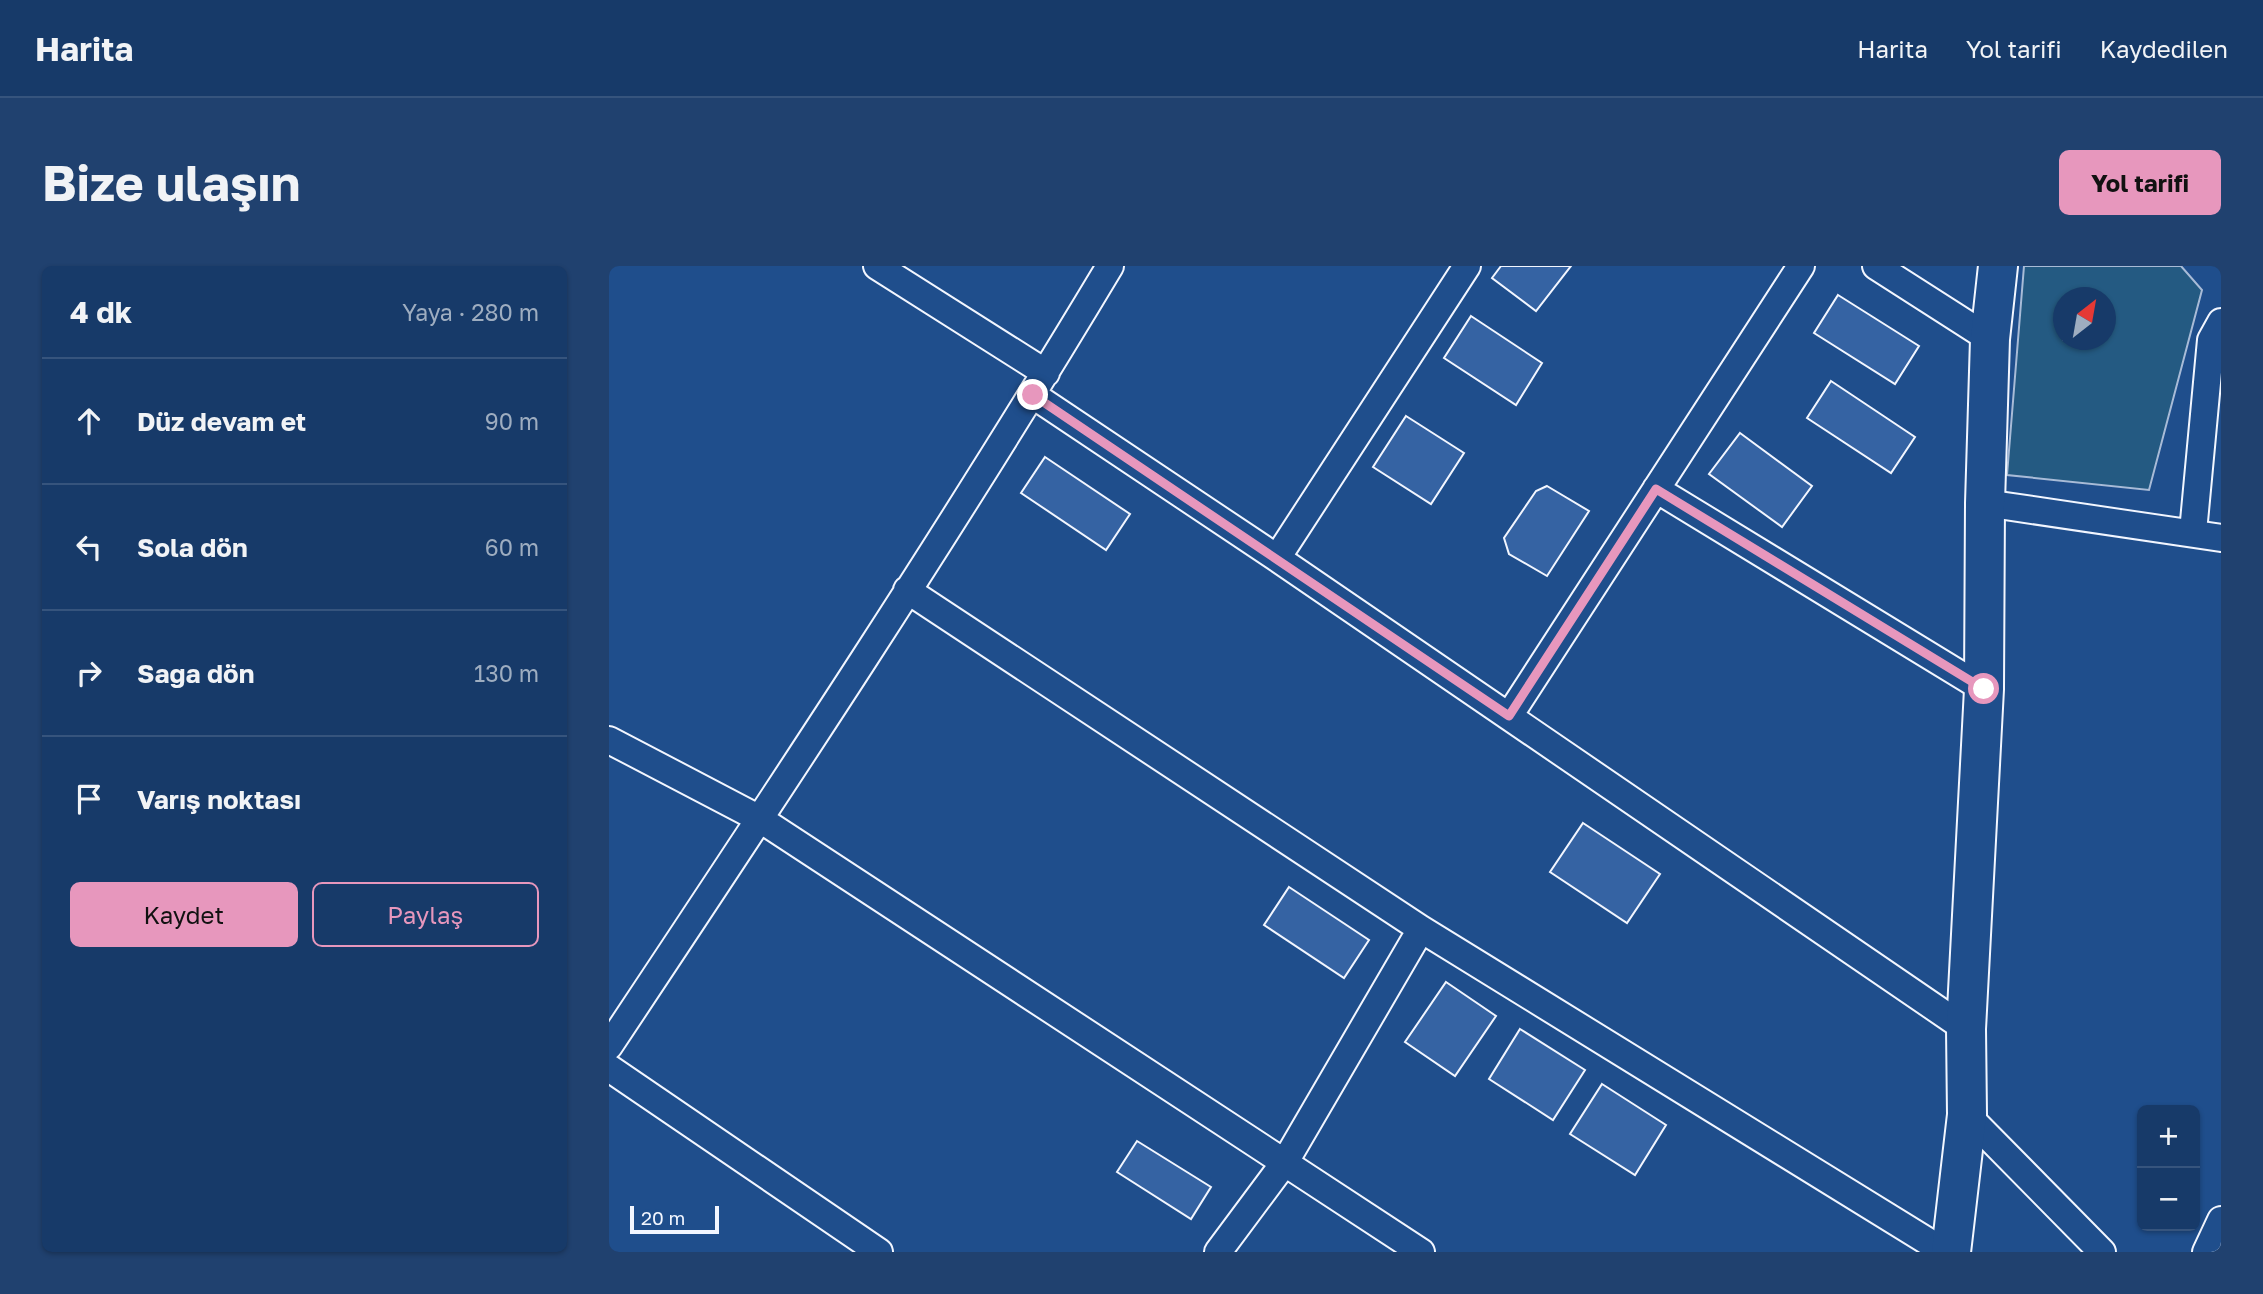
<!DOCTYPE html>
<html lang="tr">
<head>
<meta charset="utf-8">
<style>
  :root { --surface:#173a69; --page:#20416f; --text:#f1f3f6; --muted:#9eadc0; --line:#36547d; --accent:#e797bd }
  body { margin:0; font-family:"Golos Text",sans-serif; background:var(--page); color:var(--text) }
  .controls { position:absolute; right:21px; bottom:21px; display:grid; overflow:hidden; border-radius:10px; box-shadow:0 2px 5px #0004 }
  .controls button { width:63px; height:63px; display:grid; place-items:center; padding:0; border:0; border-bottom:2px solid var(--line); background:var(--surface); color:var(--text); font:35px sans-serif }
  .compass { position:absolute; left:1444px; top:21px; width:63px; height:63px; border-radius:50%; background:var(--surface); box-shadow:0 2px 5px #0004; rotate:31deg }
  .scale { position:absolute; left:21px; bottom:18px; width:89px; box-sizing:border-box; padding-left:7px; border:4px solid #f2f6ff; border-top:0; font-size:19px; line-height:24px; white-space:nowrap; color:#f2f6ff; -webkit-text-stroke:5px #1f4e8c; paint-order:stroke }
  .stop { position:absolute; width:21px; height:21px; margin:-16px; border:5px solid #e797bd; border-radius:50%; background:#fff }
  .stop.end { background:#e797bd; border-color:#fff; box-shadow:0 2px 7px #0008 }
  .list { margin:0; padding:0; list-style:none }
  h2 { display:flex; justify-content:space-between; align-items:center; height:91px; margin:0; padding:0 28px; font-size:30px }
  h2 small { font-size:23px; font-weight:400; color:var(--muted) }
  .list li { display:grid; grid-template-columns:46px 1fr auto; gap:21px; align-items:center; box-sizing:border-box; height:126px; padding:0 28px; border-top:2px solid var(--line) }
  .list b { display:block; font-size:26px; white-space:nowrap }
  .list em { font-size:23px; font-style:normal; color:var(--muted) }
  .actions { display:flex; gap:14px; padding:21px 28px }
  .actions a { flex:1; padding:16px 0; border:2px solid var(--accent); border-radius:10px; text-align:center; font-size:24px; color:var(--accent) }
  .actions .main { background:var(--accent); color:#111 }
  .icon { flex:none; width:38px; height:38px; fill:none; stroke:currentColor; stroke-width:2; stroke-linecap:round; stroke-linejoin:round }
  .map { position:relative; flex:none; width:1612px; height:986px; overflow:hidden; border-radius:10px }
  header { display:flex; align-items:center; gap:42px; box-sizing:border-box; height:98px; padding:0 35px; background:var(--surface); border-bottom:2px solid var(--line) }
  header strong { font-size:33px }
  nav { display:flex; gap:38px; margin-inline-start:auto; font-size:24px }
  .intro { display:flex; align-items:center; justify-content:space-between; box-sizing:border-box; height:168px; padding:0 42px }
  h1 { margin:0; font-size:49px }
  .button { padding:18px 32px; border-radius:10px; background:var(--accent); color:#111; font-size:24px; font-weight:700 }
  main { display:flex; gap:42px; padding:0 42px }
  aside { flex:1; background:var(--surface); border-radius:10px; box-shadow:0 2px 5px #0004 }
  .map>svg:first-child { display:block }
</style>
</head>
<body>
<header>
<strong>Harita</strong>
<nav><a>Harita</a><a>Yol tarifi</a><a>Kaydedilen</a></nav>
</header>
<div class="intro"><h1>Bize ulaşın</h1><a class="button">Yol tarifi</a></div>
<main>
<aside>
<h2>4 dk<small>Yaya · 280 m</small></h2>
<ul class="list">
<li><svg class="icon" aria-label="ahead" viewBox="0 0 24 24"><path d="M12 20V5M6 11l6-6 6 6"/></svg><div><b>Düz devam et</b></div><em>90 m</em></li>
<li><svg class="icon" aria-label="left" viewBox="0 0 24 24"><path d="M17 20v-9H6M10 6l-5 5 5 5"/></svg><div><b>Sola dön</b></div><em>60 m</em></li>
<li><svg class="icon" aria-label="right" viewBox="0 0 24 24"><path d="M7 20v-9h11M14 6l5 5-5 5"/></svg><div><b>Sağa dön</b></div><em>130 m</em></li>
<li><svg class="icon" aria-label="arrive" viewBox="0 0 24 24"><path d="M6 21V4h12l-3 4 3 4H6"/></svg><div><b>Varış noktası</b></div></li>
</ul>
<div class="actions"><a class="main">Kaydet</a><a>Paylaş</a></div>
</aside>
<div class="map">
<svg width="1612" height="986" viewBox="0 0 1612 986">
  <rect width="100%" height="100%" fill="#1f4e8c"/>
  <!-- green -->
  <path fill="#245a82" stroke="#a8bbd7" stroke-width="2" fill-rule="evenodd" d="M1415 0H1572L1593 24 1540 224 1398 209ZM1454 32H1496V74H1454Z"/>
  <!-- building -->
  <path fill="#3563a3" stroke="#f2f6ff" stroke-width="2" d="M892 0H962L927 45 883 12Z
    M1229 29 1310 80 1286 118 1205 67Z
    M862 50 933 97 907 139 835 92Z
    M1222 115 1306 171 1282 207 1198 152Z
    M797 150 855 187 822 238 764 201Z
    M1131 167 1203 220 1173 261 1100 208Z
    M436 191 521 248 497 284 412 227Z
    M938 220 980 245 938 310 900 288 895 272 927 225Z
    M974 557 1051 608 1018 657 941 606Z
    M680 621 760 674 735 712 655 659Z
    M837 716 887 750 846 810 796 776Z
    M911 763 976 804 944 854 880 813Z
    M993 818 1057 859 1026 909 961 868Z
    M528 875 602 921 582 953 508 906Z"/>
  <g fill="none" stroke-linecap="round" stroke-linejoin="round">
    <!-- street casing -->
    <g stroke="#f2f6ff" stroke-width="30">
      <path id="street" d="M268 0 437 107
        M1267 0 1381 73
        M424 129 668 292 1357 763
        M1047 223 1375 423
        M1376 237 1612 272
        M1584 266 1602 74 1612 56
        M668 292 858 0
        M298 324 812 663 1336 986
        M900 450 1192 0
        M0 474 151 553 812 986
        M0 780C171 523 342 265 501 0
        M0 802 270 986
        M1358 849 1493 986
        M609 986 676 896 812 663
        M1597 986 1612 954"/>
    </g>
    <!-- secondary casing -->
    <g stroke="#f2f6ff" stroke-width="42">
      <path id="secondary" d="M1342 986 1358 849 1357 763 1375 423 1376 237 1381 73 1389 0"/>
    </g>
    <!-- street -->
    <use href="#street" stroke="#1f4e8c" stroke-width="26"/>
    <!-- secondary -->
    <use href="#secondary" stroke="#1f4e8c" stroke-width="38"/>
  </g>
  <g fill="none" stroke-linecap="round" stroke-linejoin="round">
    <!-- route -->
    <path stroke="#e797bd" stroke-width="9" d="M424 129 900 450 1047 223 1375 423"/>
  </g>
</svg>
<div class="controls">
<button>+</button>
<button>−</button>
</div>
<svg class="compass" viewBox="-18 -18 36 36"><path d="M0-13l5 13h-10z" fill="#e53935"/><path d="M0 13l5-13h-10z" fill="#9eadc0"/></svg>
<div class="scale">20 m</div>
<div class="stop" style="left:1375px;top:423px"></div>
<div class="stop end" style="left:424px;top:129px"></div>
</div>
</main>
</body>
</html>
